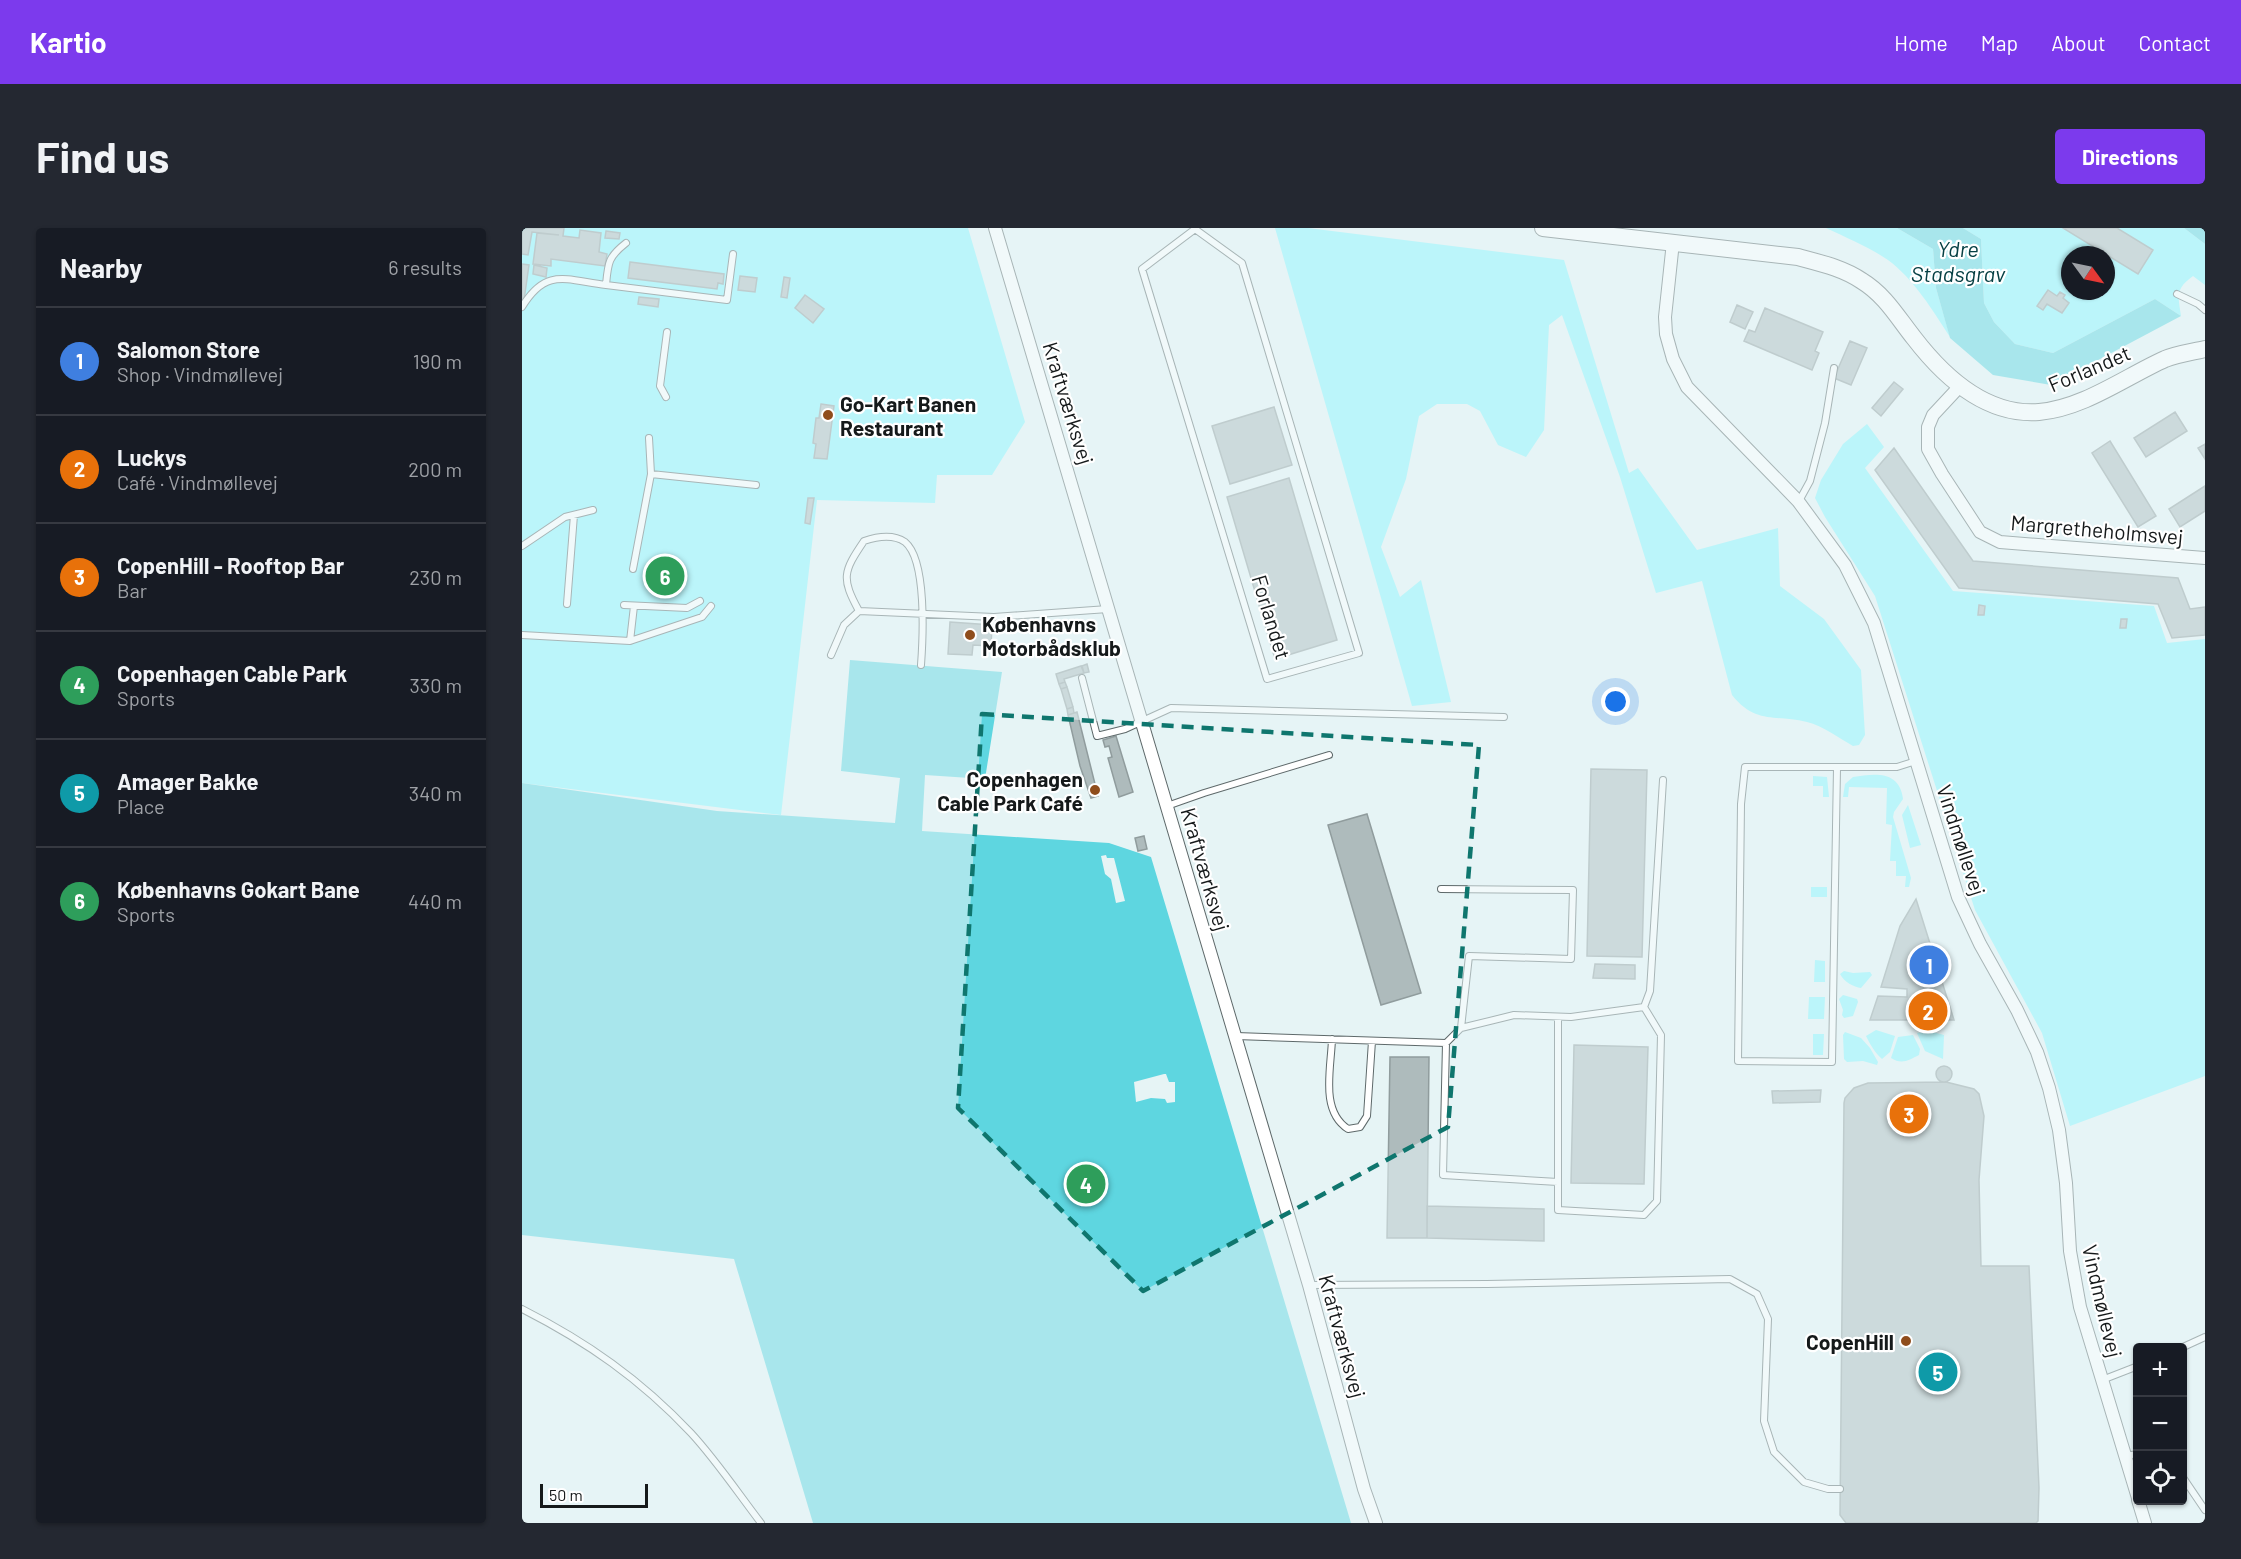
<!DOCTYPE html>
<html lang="en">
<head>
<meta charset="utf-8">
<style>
  :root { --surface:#171b24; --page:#242831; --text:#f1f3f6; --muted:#9ea1a6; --line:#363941; --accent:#7c3aed }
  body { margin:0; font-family:Barlow,sans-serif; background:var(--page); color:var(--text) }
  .controls { position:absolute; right:18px; bottom:18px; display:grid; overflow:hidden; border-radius:6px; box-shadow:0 2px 4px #0004 }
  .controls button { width:54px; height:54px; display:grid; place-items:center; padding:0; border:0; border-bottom:2px solid var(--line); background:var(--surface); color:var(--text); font:30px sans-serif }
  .compass { position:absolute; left:1539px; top:18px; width:54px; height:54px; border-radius:50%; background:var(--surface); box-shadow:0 2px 4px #0004; rotate:123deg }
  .scale { position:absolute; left:18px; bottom:15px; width:108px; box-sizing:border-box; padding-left:6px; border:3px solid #15191a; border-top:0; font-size:16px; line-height:21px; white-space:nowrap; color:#15191a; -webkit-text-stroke:4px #fff; paint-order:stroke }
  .you { position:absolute; left:1094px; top:474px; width:21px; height:21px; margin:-15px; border:4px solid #fff; border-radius:50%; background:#1a73e8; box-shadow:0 0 0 9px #1a73e833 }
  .badge { display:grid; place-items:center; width:39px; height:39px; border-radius:50%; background:var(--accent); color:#fff; font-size:20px; font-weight:700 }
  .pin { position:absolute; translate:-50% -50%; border:3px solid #fff; box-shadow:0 2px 6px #0006 }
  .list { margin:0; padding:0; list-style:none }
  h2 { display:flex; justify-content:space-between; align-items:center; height:78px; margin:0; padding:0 24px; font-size:26px }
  h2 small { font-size:20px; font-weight:400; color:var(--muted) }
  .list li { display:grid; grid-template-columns:39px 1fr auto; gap:18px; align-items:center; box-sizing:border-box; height:108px; padding:0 24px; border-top:2px solid var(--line) }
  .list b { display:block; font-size:22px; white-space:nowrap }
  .list p { margin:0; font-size:20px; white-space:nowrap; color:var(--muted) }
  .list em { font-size:20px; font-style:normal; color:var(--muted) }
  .icon { flex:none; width:33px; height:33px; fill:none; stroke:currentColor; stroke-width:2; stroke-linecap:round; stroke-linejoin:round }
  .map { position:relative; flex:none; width:1683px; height:1295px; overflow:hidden; border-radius:6px }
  header { display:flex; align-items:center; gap:36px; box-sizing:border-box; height:84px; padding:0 30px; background:var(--accent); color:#fff }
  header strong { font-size:28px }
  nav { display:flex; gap:33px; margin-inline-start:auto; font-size:21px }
  .intro { display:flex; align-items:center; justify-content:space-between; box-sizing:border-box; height:144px; padding:0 36px }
  h1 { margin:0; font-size:42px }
  .button { padding:15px 27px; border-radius:6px; background:var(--accent); color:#fff; font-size:21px; font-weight:700 }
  main { display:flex; gap:36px; padding:0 36px }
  aside { flex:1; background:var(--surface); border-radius:6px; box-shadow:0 2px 4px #0004 }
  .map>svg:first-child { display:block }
</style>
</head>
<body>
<header>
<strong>Kartio</strong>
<nav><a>Home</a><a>Map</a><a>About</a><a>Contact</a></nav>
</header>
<div class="intro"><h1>Find us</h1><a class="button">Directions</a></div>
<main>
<aside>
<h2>Nearby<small>6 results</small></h2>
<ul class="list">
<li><span class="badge" style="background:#3f7fe0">1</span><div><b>Salomon Store</b><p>Shop · Vindmøllevej</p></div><em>190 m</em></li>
<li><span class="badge" style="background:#e8710a">2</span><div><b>Luckys</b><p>Café · Vindmøllevej</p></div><em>200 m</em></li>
<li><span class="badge" style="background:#e8710a">3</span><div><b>CopenHill - Rooftop Bar</b><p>Bar</p></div><em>230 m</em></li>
<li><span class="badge" style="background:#2e9e5b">4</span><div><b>Copenhagen Cable Park</b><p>Sports</p></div><em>330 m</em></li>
<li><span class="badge" style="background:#0f9aa8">5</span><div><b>Amager Bakke</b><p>Place</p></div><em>340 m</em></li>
<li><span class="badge" style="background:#2e9e5b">6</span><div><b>Københavns Gokart Bane</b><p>Sports</p></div><em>440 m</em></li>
</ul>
</aside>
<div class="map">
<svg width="1683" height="1295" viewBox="0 0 1683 1295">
  <rect width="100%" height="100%" fill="#e6f4f5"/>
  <!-- green -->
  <path fill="#88f5fe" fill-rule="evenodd" d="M0 0H446L503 194 470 247H415L413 275 295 272 259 587 0 555Z
    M753 0H786L1042 32 1107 245 1116 240 1175 322 1256 300 1258 358 1302 391 1339 442 1343 507 1337 517 1331 518C1317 510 1301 498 1285 494 1253 486 1234 497 1210 467L1180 353 1134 365 1098 249 1040 87 1027 97 1022 202 1004 229 976 217 958 183 945 176H915L897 188 884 251 859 319 878 369 899 352 929 474 890 478Z
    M1304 0H1375L1411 21 1414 60 1428 109C1412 84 1391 50 1366 32 1347 19 1325 10 1304 0Z
    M1441 0H1662L1683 16V57L1671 48C1653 61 1656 68 1659 88L1633 71 1531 125 1493 116 1472 94 1462 75 1459 11ZM1548 27H1584V63H1548Z
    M1345 196 1362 219 1343 240 1431 363 1632 378 1645 415 1683 411V848L1548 898 1520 805 1453 682 1353 368 1303 289 1293 270 1299 252 1321 216Z
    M1291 548 1305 549 1307 569H1301V558H1291Z
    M1331 549C1354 545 1378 543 1381 571L1372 584 1371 589 1389 650 1387 659H1383L1384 648H1374V633H1368L1370 597 1364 596 1365 560 1327 559 1326 569H1321L1323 556Z
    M1386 577 1399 617 1388 620 1380 587Z
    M1289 659H1305V669H1289Z
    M1293 732 1303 733V754H1292Z
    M1322 743 1331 745 1348 744 1350 747 1339 760C1332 759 1322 754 1318 746Z
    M1321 767 1335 771 1336 774 1331 788 1322 790 1320 787 1321 782 1317 771Z
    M1287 769H1303L1302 791H1286Z
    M1354 802 1373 808 1368 824 1360 831C1353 825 1348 816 1344 808Z
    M1407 803 1422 807 1421 831 1403 823 1395 805Z
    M1323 804 1339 810 1348 820 1356 834 1355 837 1341 833 1325 834 1322 831 1321 807Z
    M1291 806H1302L1301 827H1291Z
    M1391 807 1398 821 1397 827C1387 832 1380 837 1369 830L1376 809Z"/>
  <!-- water -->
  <path fill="#5ed6e0" d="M1375 0H1441L1459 11 1462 75 1472 94 1493 116 1531 125 1633 71 1659 88 1529 157 1471 147 1428 110 1414 60 1411 21Z
    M1662 0H1683V16Z
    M328 432 480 444 463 551 403 547 400 603 587 615 629 629 829 1295H291L212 1031 0 1007V555L195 583 373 595 378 550 319 543Z"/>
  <!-- pier -->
  <path fill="#e6f4f5" d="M584 627 585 630H592L603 673 594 675 589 651 583 646 579 628Z
    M642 846H644L647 854H653V874L645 875 643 871 629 870 614 874 612 854Z"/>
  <!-- building -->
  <path fill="#aebbbc" stroke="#909c9d" stroke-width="1.5" d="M0 0H42L41 8 57 10 58 2 79 5 77 24 85 26 83 38 29 31V38L11 36 15 5 37 7 10 4 6 27 0 26Z
    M1541 0H1595L1631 22 1616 46Z
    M84 3 98 5 97 11 83 10Z
    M108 34 202 46 201 56 196 55 195 61 106 50Z
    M0 36 7 37 2 72H0Z
    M12 37 25 40 24 49 11 46Z
    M218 48 235 50 233 64 216 62Z
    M262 49 268 50 265 70 259 69Z
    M1526 62 1535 68 1538 64 1543 67 1541 70 1547 75 1540 85 1525 76 1521 82 1515 78Z
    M283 67 302 81 291 95 273 80Z
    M117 69 137 71 136 79 116 76Z
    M1215 77 1231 84 1223 101 1208 94Z
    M1243 80 1301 104 1293 123 1297 125 1290 142 1222 113 1227 102 1233 104Z
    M1328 113 1345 120 1329 157 1312 150Z
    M1372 154 1381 161 1359 188 1350 180Z
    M299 176 312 178 305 231 292 230 294 216 291 215 294 190H297Z
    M752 179 770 237 708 256 690 198Z
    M1653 184 1665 203 1624 229 1612 210Z
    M1588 213 1634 288 1616 299 1570 225Z
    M1683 216V231L1676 220Z
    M1372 220 1451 333 1656 350 1668 381 1683 379V407L1650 410 1636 376 1437 360 1353 242Z
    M767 250 815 412 753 431 705 269Z
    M1683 258V283L1658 299 1647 281Z
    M286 270H292L288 296 283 295Z
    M1457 377 1463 378 1462 387H1456Z
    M1599 391H1605L1604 400H1598Z
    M428 394 470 397 469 418 451 417 450 427 426 426Z
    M565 436 567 444 562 445 560 438Z
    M559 438 562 445 542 451 543 454 537 456 534 446Z
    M543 454 545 459 539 461 537 456Z
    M545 459 551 479 545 481 539 461Z
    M551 479 552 485 546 487 545 481Z
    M555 484 576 568 569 570 558 538 546 487Z
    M594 508 611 564 597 569 586 530 590 529 587 518 583 519 581 512Z
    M1069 541 1125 542 1120 729 1065 728Z
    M845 586 899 765 859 777 806 597Z
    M622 608 625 621 616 623 613 610Z
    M1394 671 1432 792H1348L1356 768 1385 769V761L1359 759 1378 698Z
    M1073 736 1113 737V751L1071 750Z
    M1052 817 1126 819 1122 956 1049 955Z
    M868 829H907L905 1010H865Z
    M1414 846a8 8 0 1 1 16 0a8 8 0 1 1-16 0Z
    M1424 854 1452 861 1457 866 1462 888 1457 952 1459 1038H1507L1517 1260 1516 1293 1514 1295H1324L1318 1287 1322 875 1323 870 1332 860 1346 855Z
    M1299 862 1298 874 1251 875 1250 863Z
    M905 978 1022 981V1013L905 1010Z"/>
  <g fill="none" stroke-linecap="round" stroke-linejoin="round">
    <!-- lane casing -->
    <g stroke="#5e696a" stroke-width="8">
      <path id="lane" d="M673 1 720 35 837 425 745 451 620 41Z
        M84 57 205 72 211 26
        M1655 66 1676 76 1683 82
        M0 79C24 39 44 52 84 57 86 35 86 29 104 15
        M144 169 138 158 145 104
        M129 246 234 257
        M1277 273 1288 253 1303 195 1312 140
        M0 318 43 289 71 282
        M111 341 129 246 127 210
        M45 376 52 287
        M102 377 165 380 178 373
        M337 383C319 350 321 344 342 313 354 309 371 306 383 314 405 332 401 410 399 437
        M0 407 108 413 180 389 189 378
        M108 413 112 378
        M309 427 322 397 337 383 472 389 586 381
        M560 450 575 508 603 501 649 480 982 489
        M1315 540 1310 834 1216 833 1219 576 1223 539H1375L1394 533
        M645 578 682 565 807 527
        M919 661 1051 662 1049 731 947 728 939 800
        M1036 789V982L1122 987 1135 973 1139 807 1122 779
        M714 808 924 815 939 800 992 787 1049 789 1122 779 1128 763 1141 552
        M810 811C809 841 798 883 826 901L838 899 845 888 850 813
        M924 815 921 947 1036 954
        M787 1057 965 1056 1208 1051 1235 1066 1246 1091 1242 1193 1252 1224 1282 1254 1306 1261H1318
        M0 1081C65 1114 118 1151 169 1205 194 1232 216 1265 239 1295
        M1659 1120 1683 1109
        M1580 1152 1616 1138
        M1603 1228 1616 1226
        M1660 1248 1683 1282"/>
    </g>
    <!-- street casing -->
    <g stroke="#5e696a" stroke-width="14">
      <path id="street" d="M473 0 787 1057 842 1261 854 1295
        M1151 14 1143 89 1144 106 1151 131 1165 159 1276 273 1323 337 1352 395 1436 669 1458 716 1495 782 1515 824 1527 860 1537 902 1544 955 1548 1023 1558 1079 1616 1270
        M1438 158 1411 187 1406 199V221L1420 246 1458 304 1478 314 1683 330
        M1616 1272 1623 1295"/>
    </g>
    <!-- secondary casing -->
    <g stroke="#5e696a" stroke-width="18">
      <path id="secondary" d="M1021 0 1276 29C1298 35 1321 40 1340 53 1363 67 1376 90 1392 110 1422 149 1465 188 1517 184 1562 180 1603 149 1643 131 1655 126 1670 124 1683 121"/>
    </g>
    <!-- lane -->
    <use href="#lane" stroke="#fff" stroke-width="6"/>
    <!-- street -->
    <use href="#street" stroke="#fff" stroke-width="12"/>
    <!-- secondary -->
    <use href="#secondary" stroke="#fff" stroke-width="16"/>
  </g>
  <!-- marked area -->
  <path d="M0 0H1683V1295H0ZM460 486 957 517 926 899 621 1063 436 880Z" fill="#e6f4f5" fill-opacity=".55" fill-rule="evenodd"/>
  <path fill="none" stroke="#0f766e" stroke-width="4.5" stroke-dasharray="12 8" stroke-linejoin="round" d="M460 486 957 517 926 899 621 1063 436 880Z"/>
  <!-- markers -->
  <g fill="#8f4d1c" stroke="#fff" stroke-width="2">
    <circle cx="306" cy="187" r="6"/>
    <circle cx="448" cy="407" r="6"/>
    <circle cx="573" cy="562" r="6"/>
    <circle cx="1384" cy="1113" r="6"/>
  </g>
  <g text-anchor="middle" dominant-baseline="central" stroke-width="4.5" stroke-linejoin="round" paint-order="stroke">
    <!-- street labels -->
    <g font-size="21" fill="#15191a" stroke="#fff">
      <text transform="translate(1567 140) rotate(-23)">Forlandet</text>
      <text transform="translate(547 175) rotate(73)">Kraftværksvej</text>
      <text transform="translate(1575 301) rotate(5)">Margretheholmsvej</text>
      <text transform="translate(750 389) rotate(73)">Forlandet</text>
      <text transform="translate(1440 612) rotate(72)">Vindmøllevej</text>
      <text transform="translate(684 641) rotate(74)">Kraftværksvej</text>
      <text transform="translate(1581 1073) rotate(77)">Vindmøllevej</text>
      <text transform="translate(821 1108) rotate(75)">Kraftværksvej</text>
    </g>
    <!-- poi labels -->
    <g font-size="21" font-weight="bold" fill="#15191a" stroke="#fff" text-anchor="start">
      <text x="318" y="175">Go-Kart Banen<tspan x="318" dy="24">Restaurant</tspan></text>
      <text x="460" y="395">Københavns<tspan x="460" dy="24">Motorbådsklub</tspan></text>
      <text x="561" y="550" text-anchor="end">Copenhagen<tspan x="561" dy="24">Cable Park Café</tspan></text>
      <text x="1372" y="1113" text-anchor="end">CopenHill</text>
    </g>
    <!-- water labels -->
    <g font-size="22" font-style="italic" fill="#064044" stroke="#fff">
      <text x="1436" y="20">Ydre<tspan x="1436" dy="25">Stadsgrav</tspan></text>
    </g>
  </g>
</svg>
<div class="controls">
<button>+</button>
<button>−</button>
<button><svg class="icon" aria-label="locate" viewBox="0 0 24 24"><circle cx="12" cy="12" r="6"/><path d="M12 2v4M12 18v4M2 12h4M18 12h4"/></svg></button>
</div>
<svg class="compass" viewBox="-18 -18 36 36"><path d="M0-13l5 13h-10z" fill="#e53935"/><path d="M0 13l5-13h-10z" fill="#9ea1a6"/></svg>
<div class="scale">50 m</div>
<div class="you"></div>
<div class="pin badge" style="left:1407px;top:737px;background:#3f7fe0">1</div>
<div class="pin badge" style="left:1406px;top:783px;background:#e8710a">2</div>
<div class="pin badge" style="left:1387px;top:886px;background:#e8710a">3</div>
<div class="pin badge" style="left:564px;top:956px;background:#2e9e5b">4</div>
<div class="pin badge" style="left:1416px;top:1144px;background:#0f9aa8">5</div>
<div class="pin badge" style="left:143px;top:348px;background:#2e9e5b">6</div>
</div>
</main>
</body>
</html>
